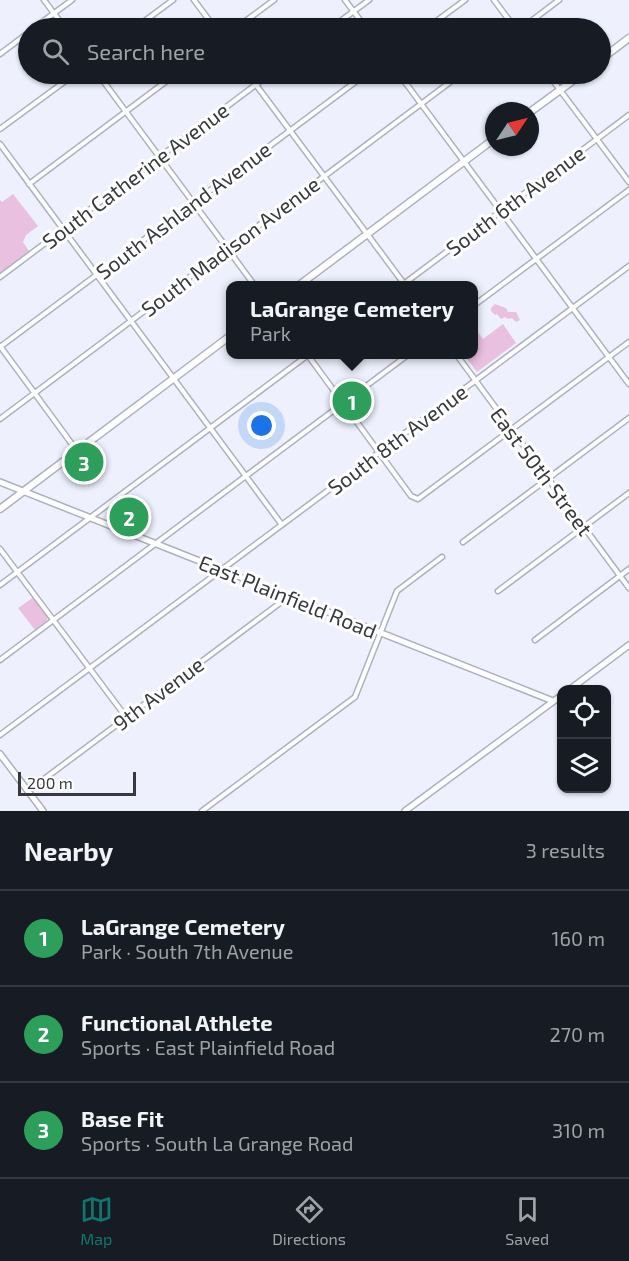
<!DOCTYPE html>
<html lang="en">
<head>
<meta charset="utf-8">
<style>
  :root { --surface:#171b24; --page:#20242c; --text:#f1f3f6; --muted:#9ea1a6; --line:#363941; --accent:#0f766e }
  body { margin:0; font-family:"Exo 2",sans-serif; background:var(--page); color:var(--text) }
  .controls { position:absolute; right:18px; bottom:18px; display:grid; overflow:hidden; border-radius:12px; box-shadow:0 2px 4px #0004 }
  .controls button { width:54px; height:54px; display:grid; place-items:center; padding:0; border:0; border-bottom:2px solid var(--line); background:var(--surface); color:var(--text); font:30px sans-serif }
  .compass { position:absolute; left:485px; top:102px; width:54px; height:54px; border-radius:50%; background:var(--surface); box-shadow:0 2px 4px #0004; rotate:55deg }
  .scale { position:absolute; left:18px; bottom:15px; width:118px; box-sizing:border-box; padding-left:6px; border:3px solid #38393f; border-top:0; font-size:16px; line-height:21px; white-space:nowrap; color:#38393f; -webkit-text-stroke:4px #fff; paint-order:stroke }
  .you { position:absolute; left:262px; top:426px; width:21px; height:21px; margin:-15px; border:4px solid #fff; border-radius:50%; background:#1a73e8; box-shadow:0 0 0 9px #1a73e833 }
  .badge { display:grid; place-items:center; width:39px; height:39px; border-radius:50%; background:var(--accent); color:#fff; font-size:20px; font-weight:700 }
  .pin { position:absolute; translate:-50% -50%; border:3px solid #fff; box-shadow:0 2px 6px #0006 }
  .popup { position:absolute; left:226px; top:281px; width:252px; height:78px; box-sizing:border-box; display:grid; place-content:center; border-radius:12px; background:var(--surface); filter:drop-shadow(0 2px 4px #0005); font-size:20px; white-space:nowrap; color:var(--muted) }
  .popup b { font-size:22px; color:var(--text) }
  .popup::after { content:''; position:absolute; left:50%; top:100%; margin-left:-12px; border:12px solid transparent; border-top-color:var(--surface) }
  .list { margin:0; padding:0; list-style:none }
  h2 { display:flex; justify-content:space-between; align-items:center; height:78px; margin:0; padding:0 24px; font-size:26px }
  h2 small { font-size:20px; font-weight:400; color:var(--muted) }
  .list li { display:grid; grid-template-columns:39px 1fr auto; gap:18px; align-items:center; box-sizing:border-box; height:96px; padding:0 24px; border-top:2px solid var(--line) }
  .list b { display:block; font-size:22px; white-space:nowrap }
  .list p { margin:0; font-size:20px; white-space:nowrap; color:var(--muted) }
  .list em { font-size:20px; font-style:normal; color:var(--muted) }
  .icon { flex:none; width:33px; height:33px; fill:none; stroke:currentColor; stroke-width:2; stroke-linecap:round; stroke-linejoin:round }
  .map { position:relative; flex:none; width:629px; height:811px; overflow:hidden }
  .search { position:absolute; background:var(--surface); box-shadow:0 2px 4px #0004; left:18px; right:18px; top:18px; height:66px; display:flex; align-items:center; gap:15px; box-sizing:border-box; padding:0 21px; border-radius:33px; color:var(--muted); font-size:22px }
  .sheet { height:366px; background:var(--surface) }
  nav { display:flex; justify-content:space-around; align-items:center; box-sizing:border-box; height:84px; border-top:2px solid var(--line); background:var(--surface); font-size:16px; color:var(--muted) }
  nav a { display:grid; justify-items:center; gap:3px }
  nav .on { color:var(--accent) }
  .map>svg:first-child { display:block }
</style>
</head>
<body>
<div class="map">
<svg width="629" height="811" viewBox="0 0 629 811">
  <rect width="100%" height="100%" fill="#eef1fd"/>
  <!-- green -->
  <path fill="#eac0e0" d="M13 194 38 226 26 235 23 242 29 251 0 273V200L2 202Z
    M495 304 506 308 508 312H516L520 320 516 322 512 318 508 319 505 317 501 319 497 314 495 315 491 311V308Z
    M503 324 516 343 477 372 464 355 473 354 474 327 483 339Z
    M34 597 48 618 46 622 35 630 18 608Z"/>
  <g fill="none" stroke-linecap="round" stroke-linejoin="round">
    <!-- street casing -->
    <g stroke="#adb0be" stroke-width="7">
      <path id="street" d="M44 0 65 28
        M194 0 215 28
        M345 0 366 28
        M494 0 515 28
        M34 28 72 0
        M135 28 173 0
        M236 28 274 0
        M331 28 369 0
        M427 28 465 0
        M522 28 559 0
        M0 54 28 33
        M98 74 255 286
        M248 74 405 285
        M399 74 629 384
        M548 74 629 182
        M0 129 75 74
        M0 144 282 525
        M29 184 176 74
        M0 277 270 74
        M401 286 629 115
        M473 306 629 190
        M0 346 77 451
        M0 347 366 74
        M307 354 411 496 418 499 629 342
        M456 354 629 588
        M0 419 461 74
        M463 542 629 418
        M0 549 126 717
        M0 585 308 355
        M498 591 629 493
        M535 640 629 569
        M0 660 409 354
        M0 735 629 266
        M28 791 288 597
        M202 811 355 697 397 591 442 557"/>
    </g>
    <!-- secondary casing -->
    <g stroke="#adb0be" stroke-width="8">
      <path id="secondary" d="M0 482 553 701
        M569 690 629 645
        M0 754 43 811
        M405 811 562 695"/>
    </g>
    <!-- primary casing -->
    <g stroke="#adb0be" stroke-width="9">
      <path id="primary" d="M600 60 629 38
        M530 112 582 74
        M298 286 494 139
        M0 509 230 336"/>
    </g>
    <!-- street -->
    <use href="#street" stroke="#fff" stroke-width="4"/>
    <!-- secondary -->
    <use href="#secondary" stroke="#fff" stroke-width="5"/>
    <!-- primary -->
    <use href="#primary" stroke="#fff" stroke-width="6"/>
  </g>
  <g text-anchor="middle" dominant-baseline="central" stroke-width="6" stroke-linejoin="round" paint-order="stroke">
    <!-- street labels -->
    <g font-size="21" fill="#38393f" stroke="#fff">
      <text transform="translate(135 175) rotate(-37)">South Catherine Avenue</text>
      <text transform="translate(515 200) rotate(-37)">South 6th Avenue</text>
      <text transform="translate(183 210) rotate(-37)">South Ashland Avenue</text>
      <text transform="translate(230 246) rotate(-37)">South Madison Avenue</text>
      <text transform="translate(397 439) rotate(-37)">South 8th Avenue</text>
      <text transform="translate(542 471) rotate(53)">East 50th Street</text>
      <text transform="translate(288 596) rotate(22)">East Plainfield Road</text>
      <text transform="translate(158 693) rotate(-37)">9th Avenue</text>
    </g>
  </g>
</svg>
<div class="controls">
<button><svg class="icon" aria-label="locate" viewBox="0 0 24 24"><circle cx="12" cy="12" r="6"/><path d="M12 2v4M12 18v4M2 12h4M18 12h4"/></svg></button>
<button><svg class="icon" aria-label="layers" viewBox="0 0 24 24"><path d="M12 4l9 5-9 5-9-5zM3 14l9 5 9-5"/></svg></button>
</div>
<svg class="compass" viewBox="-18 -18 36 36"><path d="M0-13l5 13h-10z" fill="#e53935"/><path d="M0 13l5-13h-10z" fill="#9ea1a6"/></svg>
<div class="scale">200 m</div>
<div class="you"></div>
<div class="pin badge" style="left:352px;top:401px;background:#2e9e5b">1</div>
<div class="popup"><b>LaGrange Cemetery</b>Park</div>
<div class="pin badge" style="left:129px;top:517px;background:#2e9e5b">2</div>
<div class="pin badge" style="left:84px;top:462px;background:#2e9e5b">3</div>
<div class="search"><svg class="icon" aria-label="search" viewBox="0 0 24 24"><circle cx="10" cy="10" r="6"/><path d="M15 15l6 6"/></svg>Search here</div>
</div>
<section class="sheet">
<h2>Nearby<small>3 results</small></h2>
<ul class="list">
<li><span class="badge" style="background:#2e9e5b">1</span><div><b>LaGrange Cemetery</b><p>Park · South 7th Avenue</p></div><em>160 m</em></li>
<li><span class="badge" style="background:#2e9e5b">2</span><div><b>Functional Athlete</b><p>Sports · East Plainfield Road</p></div><em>270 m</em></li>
<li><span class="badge" style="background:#2e9e5b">3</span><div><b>Base Fit</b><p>Sports · South La Grange Road</p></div><em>310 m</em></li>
</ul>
</section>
<nav>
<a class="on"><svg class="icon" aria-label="map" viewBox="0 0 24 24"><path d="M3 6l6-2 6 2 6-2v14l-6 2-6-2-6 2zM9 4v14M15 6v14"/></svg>Map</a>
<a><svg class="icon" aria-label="directions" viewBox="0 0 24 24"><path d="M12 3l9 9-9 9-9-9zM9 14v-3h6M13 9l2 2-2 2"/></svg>Directions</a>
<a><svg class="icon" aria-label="saved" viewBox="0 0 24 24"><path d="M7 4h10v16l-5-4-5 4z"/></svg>Saved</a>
</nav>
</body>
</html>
